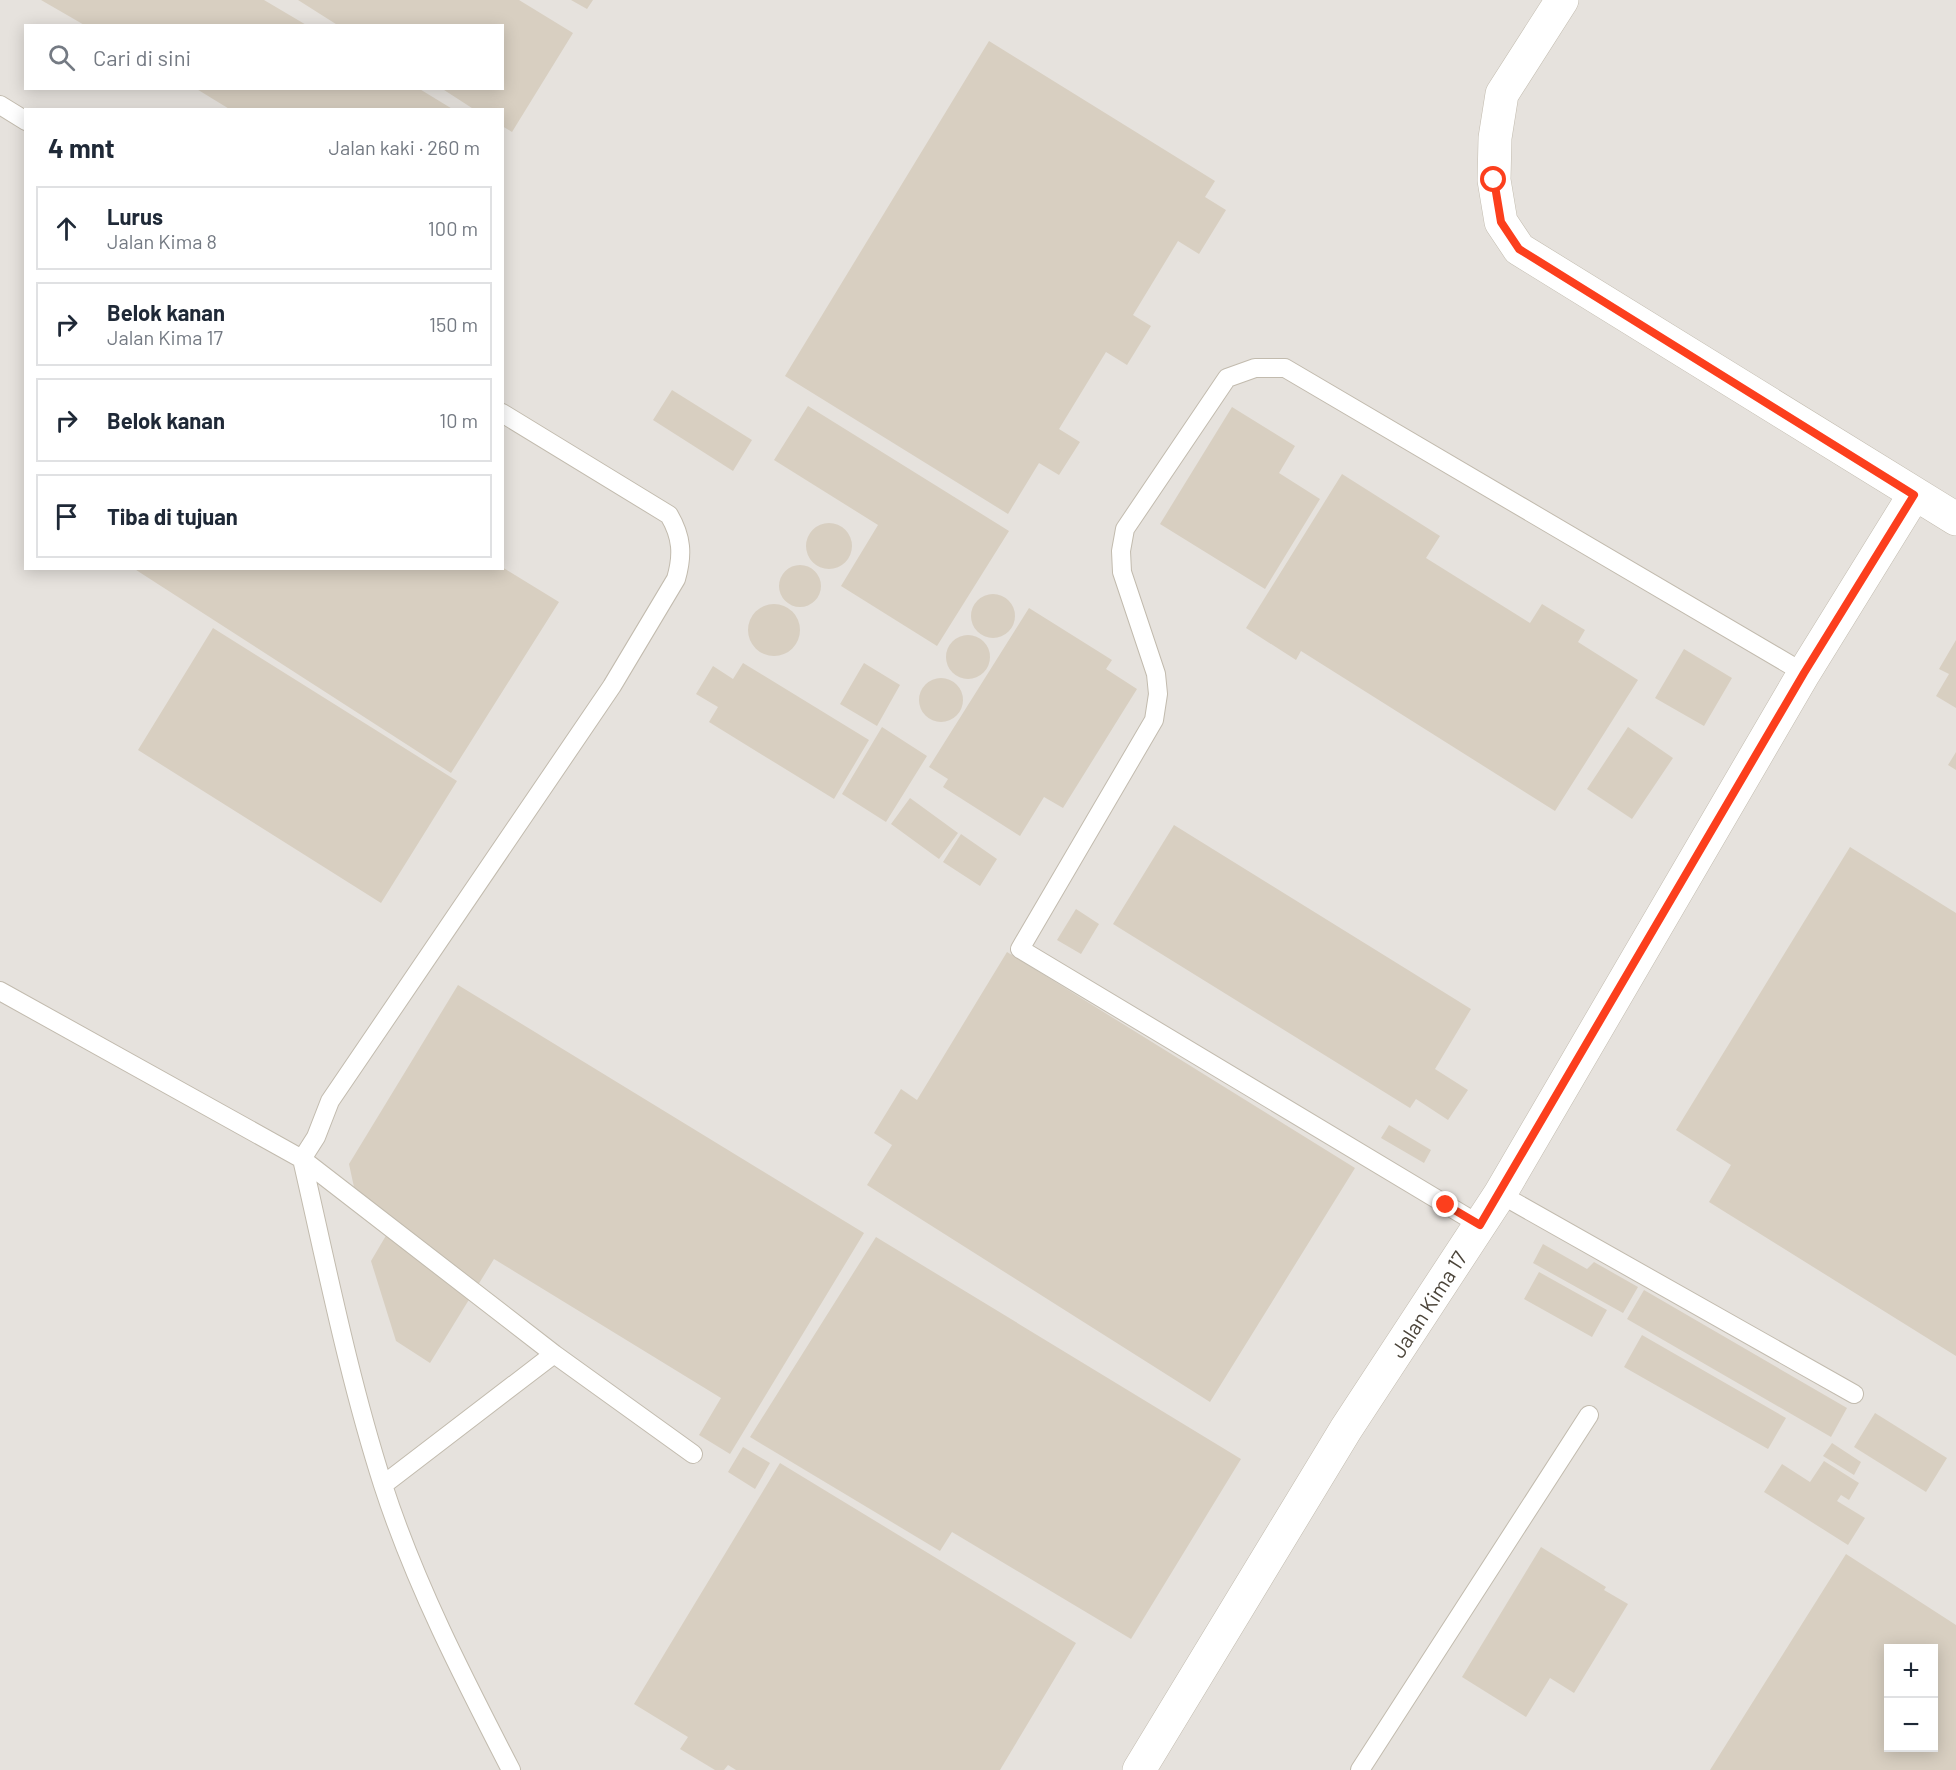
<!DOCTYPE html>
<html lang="id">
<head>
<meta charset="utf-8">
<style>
  :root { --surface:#fff; --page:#f2f2f3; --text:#1f2937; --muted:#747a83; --line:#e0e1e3 }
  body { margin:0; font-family:Barlow,sans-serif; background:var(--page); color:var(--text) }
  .controls { position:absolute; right:18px; bottom:18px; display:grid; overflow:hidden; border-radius:0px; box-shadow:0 3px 15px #0003 }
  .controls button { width:54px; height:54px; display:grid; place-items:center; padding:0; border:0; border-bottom:2px solid var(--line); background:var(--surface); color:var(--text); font:30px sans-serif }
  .stop { position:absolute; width:18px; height:18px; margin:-14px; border:4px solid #fc3f1d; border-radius:50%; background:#fff }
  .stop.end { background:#fc3f1d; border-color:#fff; box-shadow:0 2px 6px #0008 }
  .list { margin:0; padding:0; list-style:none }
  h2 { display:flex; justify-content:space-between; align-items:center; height:78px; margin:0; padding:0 24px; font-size:26px }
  h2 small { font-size:20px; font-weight:400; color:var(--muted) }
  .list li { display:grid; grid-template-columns:39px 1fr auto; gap:18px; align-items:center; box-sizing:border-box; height:84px; margin:0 12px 12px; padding:0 12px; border:2px solid var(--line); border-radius:0px }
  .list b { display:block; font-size:22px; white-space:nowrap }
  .list p { margin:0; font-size:20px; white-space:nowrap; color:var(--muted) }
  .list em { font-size:20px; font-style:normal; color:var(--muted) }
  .icon { flex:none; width:33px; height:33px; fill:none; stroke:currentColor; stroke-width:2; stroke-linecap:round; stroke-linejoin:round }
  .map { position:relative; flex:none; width:1956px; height:1770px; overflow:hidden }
  .search { position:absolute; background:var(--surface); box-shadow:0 3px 15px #0003; left:24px; top:24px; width:480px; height:66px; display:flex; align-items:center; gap:15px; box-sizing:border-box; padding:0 21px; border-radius:0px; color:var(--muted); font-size:22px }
  .panel { position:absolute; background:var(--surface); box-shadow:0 3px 15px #0003; left:24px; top:108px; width:480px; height:462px; border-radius:0px }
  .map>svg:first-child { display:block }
</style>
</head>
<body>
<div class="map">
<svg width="1956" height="1770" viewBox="0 0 1956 1770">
  <rect width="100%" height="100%" fill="#f6f3ec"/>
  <!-- industrial -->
  <path fill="#e6e2dd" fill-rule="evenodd" d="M0 0H1956V1770H0ZM26 26H502V88H26ZM26 110H502V568H26ZM1888 1648H1934V1748H1888Z"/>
  <!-- building -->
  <path fill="#d8cfc1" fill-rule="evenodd" d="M41 0H264L308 26H86Z
    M298 0H519L573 33 512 132 502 126V110H475L441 88H502V26H339Z
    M571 0H593L587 9Z
    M989 41 1215 181 1205 197 1226 210 1199 254 1178 241 1133 315 1151 326 1127 365 1106 352 1059 429 1080 442 1059 475 1039 463 1008 514 785 376Z
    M195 88H418L454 110H231Z
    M672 390 752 440 733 471 653 420Z
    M808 406 1009 531 937 646 841 586 878 525 774 460Z
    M1232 407 1295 446 1279 473 1320 499 1265 589 1160 524Z
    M1342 474 1440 536 1426 558 1530 623 1542 604 1585 630 1578 642 1638 680 1555 811 1301 651 1296 660 1246 628Z
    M806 546a23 23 0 1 1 46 0a23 23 0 1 1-46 0Z
    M779 586a21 21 0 1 1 42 0a21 21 0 1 1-42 0Z
    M502 567 559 602 451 773 133 568Z
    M971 616a22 22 0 1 1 44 0a22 22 0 1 1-44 0Z
    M748 630a26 26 0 1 1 52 0a26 26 0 1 1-52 0Z
    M1029 608 1112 660 1106 669 1137 689 1063 808 1044 797 1020 836 943 787 948 779 929 767Z
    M213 628 457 781 381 903 138 750Z
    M946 657a22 22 0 1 1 44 0a22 22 0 1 1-44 0Z
    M1956 640V708L1936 696 1949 674 1939 669Z
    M1684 649 1732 678 1704 726 1655 698Z
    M743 663 869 740 834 799 709 722 718 707 696 694 713 666 733 679Z
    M864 663 900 685 877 726 840 704Z
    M919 700a22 22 0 1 1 44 0a22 22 0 1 1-44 0Z
    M882 727 927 756 886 822 842 794Z
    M1628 727 1673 758 1632 819 1587 789Z
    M1956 752V770L1948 765Z
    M910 798 958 833 939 859 891 824Z
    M1174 825 1471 1009 1435 1069 1468 1090 1448 1120 1416 1099 1410 1108 1113 924Z
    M961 834 997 859 980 886 943 862Z
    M1850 847 1956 913V1356L1709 1202 1731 1165 1676 1130Z
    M1076 909 1099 924 1081 954 1057 940Z
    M1007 952 1355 1168 1210 1402 867 1185 892 1145 874 1133 901 1089 917 1100Z
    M458 985 864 1233 730 1454 699 1435 721 1398 494 1259 430 1363 396 1341 371 1261 394 1222 357 1201 349 1164Z
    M1389 1125 1431 1150 1424 1163 1381 1138Z
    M876 1237 1241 1459 1131 1639 952 1532 940 1551 750 1437Z
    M1543 1244 1587 1269 1594 1262 1638 1287 1623 1313 1533 1263Z
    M1539 1272 1607 1310 1592 1337 1524 1299Z
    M1644 1290 1847 1408 1831 1437 1627 1319Z
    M1642 1335 1786 1418 1768 1449 1624 1367Z
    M1875 1413 1947 1458 1926 1492 1854 1447Z
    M1832 1443 1861 1462 1854 1475 1823 1456Z
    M743 1447 770 1463 755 1489 728 1472Z
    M1824 1461 1859 1483 1849 1500 1841 1495 1837 1501 1865 1518 1848 1545 1764 1492 1782 1464 1810 1482Z
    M780 1463 1076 1643 1000 1770H736L728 1765 724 1770H715L680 1749 688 1737 634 1704Z
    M1541 1547 1606 1587 1604 1590 1628 1604 1574 1693 1550 1678 1526 1717 1462 1677Z
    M1846 1554 1956 1625V1770H1710ZM1888 1648H1934V1748H1888Z"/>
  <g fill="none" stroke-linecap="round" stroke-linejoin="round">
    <!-- lane casing -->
    <g stroke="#c2bbae" stroke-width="20">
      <path id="lane" d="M0 105 26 121
        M502 413 669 515C682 537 683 555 676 579L612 686 330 1101 316 1137 302 1159C327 1268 349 1379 383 1485 415 1584 463 1677 511 1770
        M0 991 302 1159 554 1354 383 1485
        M1500 1194 1854 1394
        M1480 1225 1020 949 1154 720 1158 694 1156 674 1122 572 1121 551 1125 529 1227 378 1255 368H1285L1804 673
        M554 1354 693 1454
        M1360 1770 1589 1415"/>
    </g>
    <!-- street casing -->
    <g stroke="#c2bbae" stroke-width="34">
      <path id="street" d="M1562 0 1502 94 1495 138 1494 180 1501 222 1519 249 1956 519
        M1139 1770 1346 1429 1500 1194 1804 673 1914 495"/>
    </g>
    <!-- lane -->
    <use href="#lane" stroke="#fff" stroke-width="18"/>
    <!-- street -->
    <use href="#street" stroke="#fff" stroke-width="33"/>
  </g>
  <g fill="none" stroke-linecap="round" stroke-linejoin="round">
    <!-- route -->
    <path stroke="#fc3f1d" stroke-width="8" d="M1446 1205 1480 1225 1804 673 1914 495 1519 249 1501 222 1494 180"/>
  </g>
  <g text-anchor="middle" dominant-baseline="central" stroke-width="5" stroke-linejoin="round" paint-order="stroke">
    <!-- street labels -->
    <g font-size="21" fill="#4b4439" stroke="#fff">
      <text transform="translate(1428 1304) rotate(-57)">Jalan Kima 17</text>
    </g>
  </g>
</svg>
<div class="controls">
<button>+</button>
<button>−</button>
</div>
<div class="stop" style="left:1494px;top:180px"></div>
<div class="stop end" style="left:1446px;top:1205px"></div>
<div class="search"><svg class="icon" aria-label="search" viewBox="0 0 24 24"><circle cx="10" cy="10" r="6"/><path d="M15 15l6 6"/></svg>Cari di sini</div>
<section class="panel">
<h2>4 mnt<small>Jalan kaki · 260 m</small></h2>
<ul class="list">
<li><svg class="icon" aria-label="ahead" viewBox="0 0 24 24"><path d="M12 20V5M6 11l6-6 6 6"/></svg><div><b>Lurus</b><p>Jalan Kima 8</p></div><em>100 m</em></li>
<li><svg class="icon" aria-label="right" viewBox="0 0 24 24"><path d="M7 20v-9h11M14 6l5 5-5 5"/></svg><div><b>Belok kanan</b><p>Jalan Kima 17</p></div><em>150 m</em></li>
<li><svg class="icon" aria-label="right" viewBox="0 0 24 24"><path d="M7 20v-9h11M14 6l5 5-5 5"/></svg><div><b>Belok kanan</b></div><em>10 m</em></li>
<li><svg class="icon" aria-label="arrive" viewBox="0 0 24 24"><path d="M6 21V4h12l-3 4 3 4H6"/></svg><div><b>Tiba di tujuan</b></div></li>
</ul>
</section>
</div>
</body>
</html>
